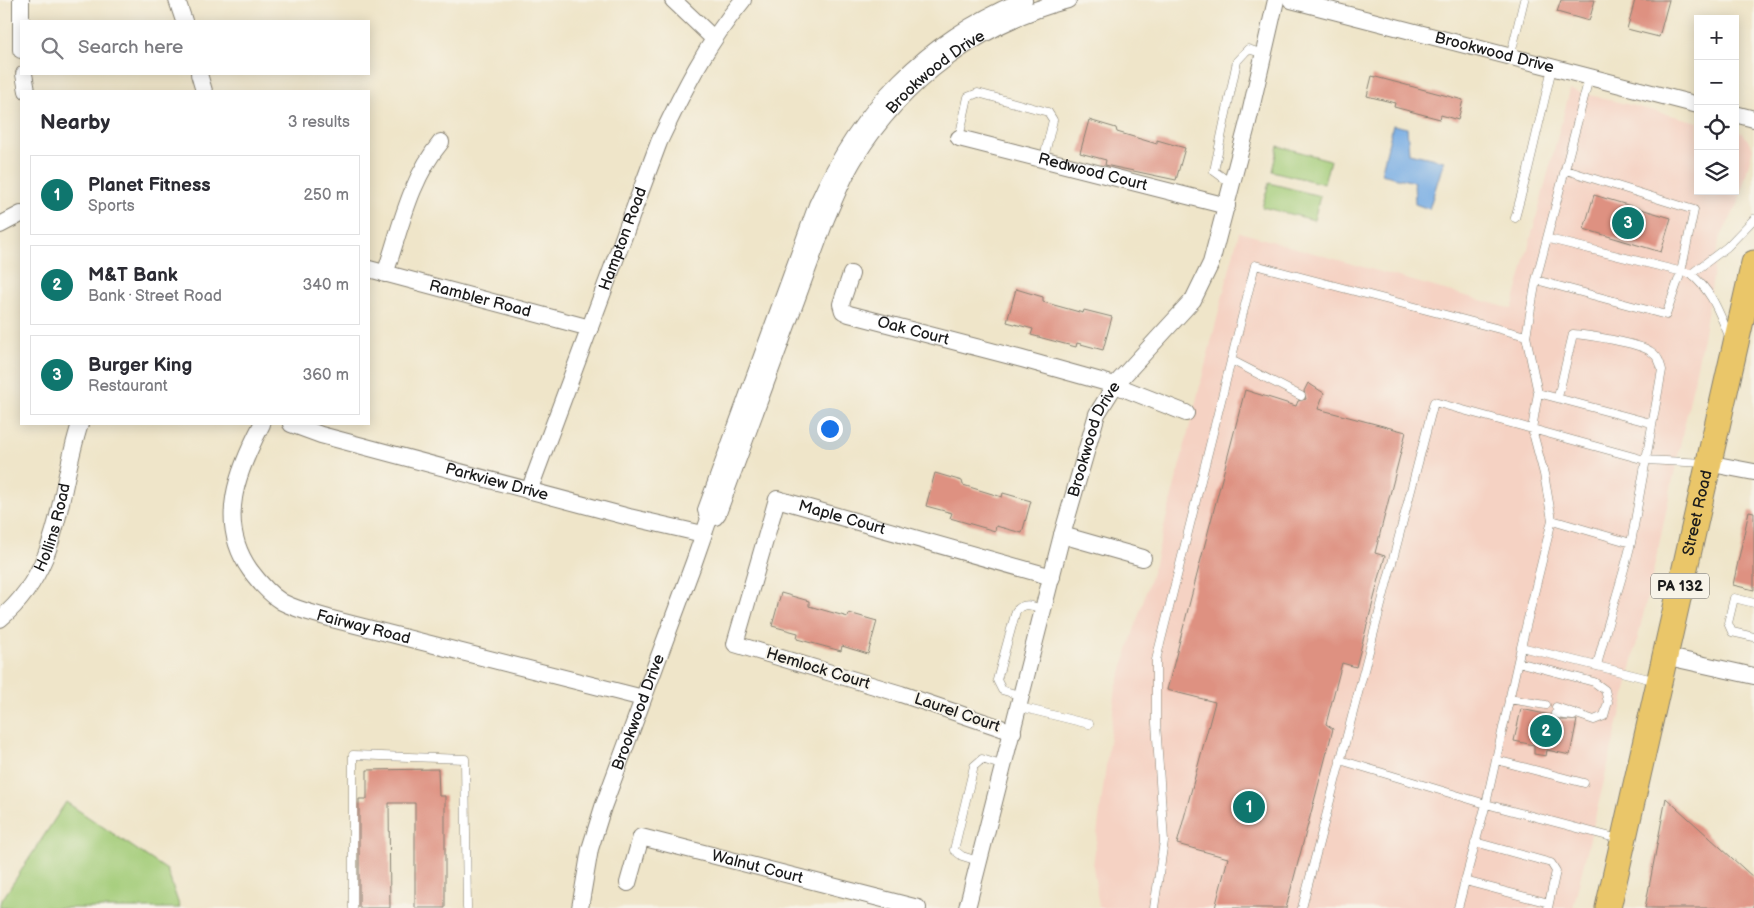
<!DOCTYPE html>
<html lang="en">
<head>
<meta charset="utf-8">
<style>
  :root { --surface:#fff; --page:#f7f7f7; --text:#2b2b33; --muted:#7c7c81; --line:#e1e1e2; --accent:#0f766e }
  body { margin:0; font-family:"Balsamiq Sans",sans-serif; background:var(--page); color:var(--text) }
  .controls { position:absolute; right:15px; top:15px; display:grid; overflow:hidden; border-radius:0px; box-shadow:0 2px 12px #0003 }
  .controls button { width:45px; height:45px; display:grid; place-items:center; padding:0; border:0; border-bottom:1px solid var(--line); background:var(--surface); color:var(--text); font:25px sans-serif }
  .you { position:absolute; left:829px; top:428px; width:18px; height:18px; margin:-12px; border:4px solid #fff; border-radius:50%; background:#1a73e8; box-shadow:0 0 0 8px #1a73e833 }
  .badge { display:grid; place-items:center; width:32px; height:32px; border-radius:50%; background:var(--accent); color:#fff; font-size:16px; font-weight:700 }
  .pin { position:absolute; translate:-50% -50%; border:2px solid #fff; box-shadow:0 1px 5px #0006 }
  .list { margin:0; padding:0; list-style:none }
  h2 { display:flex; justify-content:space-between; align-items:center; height:65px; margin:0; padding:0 20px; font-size:21px }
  h2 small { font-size:16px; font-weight:400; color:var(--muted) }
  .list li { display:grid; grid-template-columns:32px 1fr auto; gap:15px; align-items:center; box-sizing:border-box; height:80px; margin:0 10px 10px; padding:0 10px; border:1px solid var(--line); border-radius:0px }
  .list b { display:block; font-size:19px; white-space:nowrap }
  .list p { margin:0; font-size:16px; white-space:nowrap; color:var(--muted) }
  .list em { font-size:16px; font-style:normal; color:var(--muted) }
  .icon { flex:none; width:28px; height:28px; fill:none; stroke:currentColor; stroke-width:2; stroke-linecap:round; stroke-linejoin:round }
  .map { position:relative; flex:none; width:1754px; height:908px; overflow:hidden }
  .search { position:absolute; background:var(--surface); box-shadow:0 2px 12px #0003; left:20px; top:20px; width:350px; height:55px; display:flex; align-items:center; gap:12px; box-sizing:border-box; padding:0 18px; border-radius:0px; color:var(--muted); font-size:19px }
  .panel { position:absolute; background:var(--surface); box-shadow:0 2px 12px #0003; left:20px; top:90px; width:350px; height:335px; border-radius:0px }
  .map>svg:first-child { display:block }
</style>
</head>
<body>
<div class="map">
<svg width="1754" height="908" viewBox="0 0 1754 908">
  <rect width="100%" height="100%" fill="#f7f3e8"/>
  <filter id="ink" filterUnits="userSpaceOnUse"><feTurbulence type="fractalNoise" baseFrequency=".02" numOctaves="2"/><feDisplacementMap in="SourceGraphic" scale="10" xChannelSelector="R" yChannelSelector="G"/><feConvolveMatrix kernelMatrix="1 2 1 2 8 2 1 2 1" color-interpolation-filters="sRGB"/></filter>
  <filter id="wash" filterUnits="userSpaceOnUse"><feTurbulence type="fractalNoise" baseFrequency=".0096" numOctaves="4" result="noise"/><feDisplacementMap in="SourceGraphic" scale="20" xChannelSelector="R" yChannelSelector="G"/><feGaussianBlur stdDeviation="1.12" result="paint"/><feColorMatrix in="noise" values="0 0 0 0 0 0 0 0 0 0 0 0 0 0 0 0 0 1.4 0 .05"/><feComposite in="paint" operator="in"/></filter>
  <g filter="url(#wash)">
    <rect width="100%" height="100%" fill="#efe5c9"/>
    <!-- built -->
    <path fill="#f5d2c3" d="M1570 90 1698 122V191H1735V131L1743 133 1753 148 1738 204 1719 240 1704 333 1657 554 1624 699 1573 908H1099L1093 866 1116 688 1155 563 1239 232 1512 309Z"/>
    <!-- green -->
    <path fill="#a3cc78" stroke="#60744a" d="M1278 146 1330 160 1324 184 1272 171Z
      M1269 183 1320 196 1314 220 1262 207Z
      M66 802 167 870 180 908H0V903Z"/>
    <!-- water -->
    <path fill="#76ace4" stroke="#496480" d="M1393 125 1407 128 1409 153 1444 161 1429 209 1415 204 1414 182 1381 174Z"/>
    <g id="blocks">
      <!-- building -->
      <path fill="#de9181" d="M1561 0H1595L1589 21 1557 12Z
        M1635 0H1669L1659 37 1627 29Z
        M1372 76 1463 100 1458 120 1441 115 1440 119 1394 107 1395 103 1367 96Z
        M1089 120 1116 128 1117 132 1157 144V140L1185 148 1176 180 1105 165 1106 160 1080 153Z
        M1594 195 1671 218 1661 252 1584 229Z
        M1016 289 1043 297V302L1083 313 1084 310 1112 317 1103 350 1077 343 1076 347 1031 335 1033 329 1007 322Z
        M1308 383 1324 393 1318 409 1406 432 1375 553 1385 556 1356 667 1342 663 1326 724 1333 729 1286 908H1215L1228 858 1177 844 1215 702 1167 690 1245 390 1296 406 1298 401 1306 399 1304 391Z
        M935 473 962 481 963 485 1002 497 1003 493 1031 501 1022 533 996 526 995 531 950 518 952 513 926 506Z
        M1749 511 1754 512V590L1733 585Z
        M781 593 809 601V606L848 617 849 613 877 621 868 654 842 646 841 651 797 639 798 633 772 626Z
        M1521 709 1550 715 1554 720H1577L1570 755 1547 750 1546 756 1534 754V745L1514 741Z
        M438 769 439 796H445V908H415V803H389L390 908H359V799H367V770Z
        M1666 798 1754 878V908H1645Z"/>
    </g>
  </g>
  <g filter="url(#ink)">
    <use href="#blocks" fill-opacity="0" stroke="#868072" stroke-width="1"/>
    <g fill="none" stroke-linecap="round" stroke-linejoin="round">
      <!-- service casing -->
      <g stroke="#868072" stroke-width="9">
        <path id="service" d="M1510 58 1524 0
          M959 138 968 97 978 93 1048 112 1053 120 1044 158
          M1232 184 1214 171 1237 61 1248 49 1264 54
          M1515 218 1528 170 1552 68
          M1549 239 1691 274C1714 294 1718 311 1730 338
          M1691 274 1727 247 1754 219
          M1536 280 1666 315 1681 272 1694 210 1566 170
          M1231 360 1301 396
          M1538 393 1651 423
          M1552 520 1544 474 1532 429 1538 393 1526 336 1536 280 1589 78
          M1754 603 1734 598 1728 623 1732 632 1754 637
          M1521 647 1552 520 1631 543 1662 370C1660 362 1658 356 1650 351 1638 343 1588 335 1573 334L1558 397
          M1518 662 1594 682 1605 690 1608 702 1604 716 1594 720 1556 707
          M1597 666C1606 625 1621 585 1631 543
          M1022 696 1002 690 997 680 1016 611C1024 601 1033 606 1044 610
          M1509 699 1546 705
          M1020 707 1089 724
          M1555 714 1573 716
          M1340 760 1486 804 1521 647 1657 681
          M1496 760 1584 783
          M1475 842 1551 863 1556 871 1549 903
          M978 861 962 856 954 850 974 766 982 759 1004 766
          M353 908V755L465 759 467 908
          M1154 908 1164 841 1156 723V660L1255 265 1526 336
          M1302 908 1434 402 1645 460 1706 463
          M1458 908 1465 881
          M1548 908 1549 903 1465 881 1486 804 1619 839"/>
      </g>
      <!-- minor casing -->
      <g stroke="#868072" stroke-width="18">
        <g id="minor">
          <path d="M21 0V50"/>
          <path d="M177 0 184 21"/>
          <path d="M673 0 713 38"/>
          <path id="s1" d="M1291 0 1698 105"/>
          <path d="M24 74 27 91"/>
          <path d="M199 74 204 91"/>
          <path d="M1735 114 1754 119"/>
          <path id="s2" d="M959 138 1227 206"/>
          <path d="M0 225 21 214"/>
          <path id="s3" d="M369 269 590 328"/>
          <path d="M385 274C400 230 410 179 441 142"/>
          <path id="s4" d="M851 274 841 304 843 311 849 314 1022 359 1115 385 1186 413"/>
          <path id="s5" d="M262 424C238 470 216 522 250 570 259 582 269 594 282 602 297 610 316 614 332 619L643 698"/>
          <path id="s6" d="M291 424 321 435 629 517 703 534"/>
          <path d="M1707 463 1754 472"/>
          <path id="s7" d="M529 491 659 142C683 91 707 43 743 0"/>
          <path id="s8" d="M709 519 715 517 718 513 826 219C835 198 843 177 855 158 902 81 981 22 1068 0"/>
          <path d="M1062 535 1143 558"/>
          <path id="s9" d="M0 619C62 568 57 494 80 424"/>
          <path d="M1664 656 1754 676"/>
          <path id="s10" d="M1013 732 901 694 735 644 777 499 1052 577"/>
          <path id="s11" d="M628 883 641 837 918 908"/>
          <path id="s12" d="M580 908 590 849 603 807 694 562 709 519 706 510 817 205C860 109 926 40 1024 0"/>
          <path id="s13" d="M967 908 1062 535 1097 414 1115 385 1193 300 1211 263 1248 122 1276 0"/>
        </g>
      </g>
      <!-- primary casing -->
      <g stroke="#868072" stroke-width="27">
        <g id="primary">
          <path id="s14" d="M1608 908 1754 263"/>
        </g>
      </g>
      <!-- service -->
      <use href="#service" stroke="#fff" stroke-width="8"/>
      <!-- minor -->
      <use href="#minor" stroke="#fff" stroke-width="16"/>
      <!-- primary -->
      <use href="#primary" stroke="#eac669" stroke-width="25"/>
    </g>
  </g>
  <g text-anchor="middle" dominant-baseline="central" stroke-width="4" stroke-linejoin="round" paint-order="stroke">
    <!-- shield labels -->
    <rect fill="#f7f3e8" stroke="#5e5c59" stroke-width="1" x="1651" y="573.5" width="58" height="25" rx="4"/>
    <g font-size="15" font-weight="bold" fill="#1c1c1c">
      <text x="1680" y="586">PA 132</text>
    </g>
    <!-- street labels -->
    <g font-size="16" fill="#1c1c1c" stroke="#f7f3e8">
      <text stroke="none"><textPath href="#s1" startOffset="210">Brookwood Drive</textPath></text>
      <text stroke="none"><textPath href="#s8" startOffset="511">Brookwood Drive</textPath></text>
      <text stroke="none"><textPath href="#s2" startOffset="138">Redwood Court</textPath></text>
      <text stroke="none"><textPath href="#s7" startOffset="269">Hampton Road</textPath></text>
      <text stroke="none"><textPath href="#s3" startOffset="115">Rambler Road</textPath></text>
      <text stroke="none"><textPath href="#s4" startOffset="112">Oak Court</textPath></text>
      <text stroke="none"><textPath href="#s13" startOffset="486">Brookwood Drive</textPath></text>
      <text stroke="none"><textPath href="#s6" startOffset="214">Parkview Drive</textPath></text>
      <text stroke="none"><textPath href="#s14" startOffset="405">Street Road</textPath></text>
      <text stroke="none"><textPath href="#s10" startOffset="510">Maple Court</textPath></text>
      <text stroke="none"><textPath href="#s9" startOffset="108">Hollins Road</textPath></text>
      <text stroke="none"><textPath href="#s5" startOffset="286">Fairway Road</textPath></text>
      <text transform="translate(818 669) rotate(17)">Hemlock Court</text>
      <text stroke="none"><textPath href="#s12" startOffset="205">Brookwood Drive</textPath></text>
      <text transform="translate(957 713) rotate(19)">Laurel Court</text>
      <text stroke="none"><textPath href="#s11" startOffset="168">Walnut Court</textPath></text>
    </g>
  </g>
</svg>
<div class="controls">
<button>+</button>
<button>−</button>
<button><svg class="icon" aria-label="locate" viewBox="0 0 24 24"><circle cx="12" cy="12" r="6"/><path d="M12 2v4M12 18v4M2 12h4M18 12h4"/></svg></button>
<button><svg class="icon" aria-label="layers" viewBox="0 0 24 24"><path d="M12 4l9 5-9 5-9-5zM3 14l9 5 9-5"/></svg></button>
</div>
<div class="you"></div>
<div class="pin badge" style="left:1249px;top:807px">1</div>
<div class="pin badge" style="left:1546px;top:731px">2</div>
<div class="pin badge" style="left:1628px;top:223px">3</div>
<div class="search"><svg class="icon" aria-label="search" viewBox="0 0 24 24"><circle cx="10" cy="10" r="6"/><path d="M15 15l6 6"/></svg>Search here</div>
<section class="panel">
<h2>Nearby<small>3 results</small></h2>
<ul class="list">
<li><span class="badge">1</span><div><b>Planet Fitness</b><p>Sports</p></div><em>250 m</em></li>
<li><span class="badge">2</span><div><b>M&amp;T Bank</b><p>Bank · Street Road</p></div><em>340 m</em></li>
<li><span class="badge">3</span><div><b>Burger King</b><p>Restaurant</p></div><em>360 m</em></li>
</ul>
</section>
</div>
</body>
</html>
